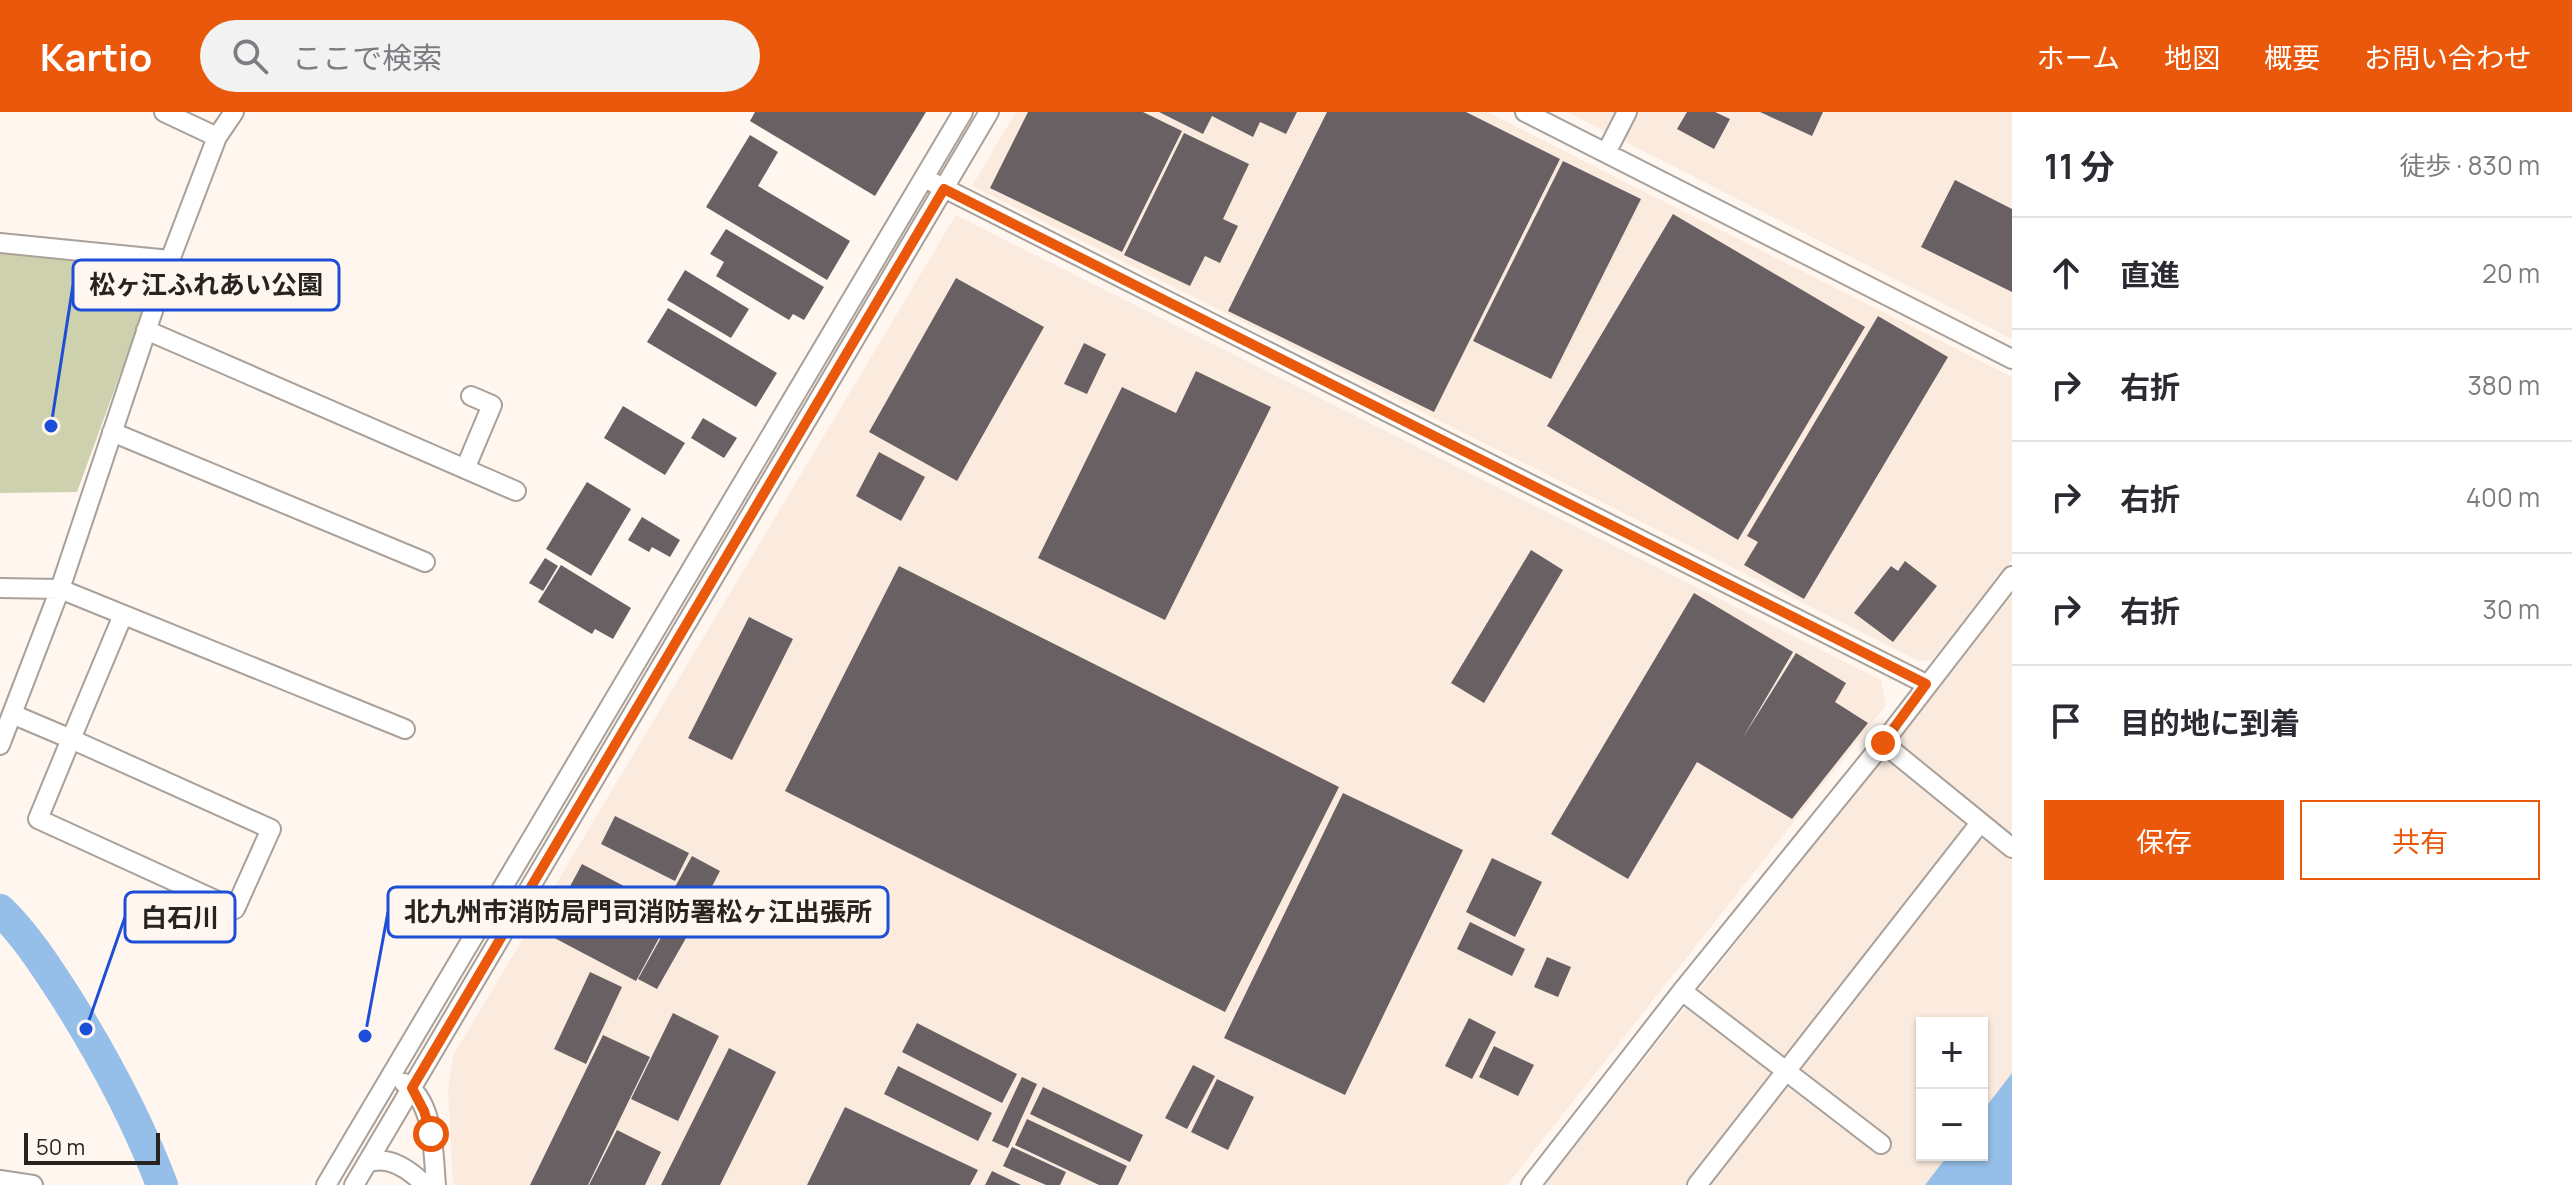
<!DOCTYPE html>
<html lang="ja">
<head>
<meta charset="utf-8">
<style>
  :root { --surface:#fff; --page:#f2f2f3; --text:#2b2b33; --muted:#7c7c81; --line:#e1e1e2; --accent:#ea580c }
  body { margin:0; font-family:Manrope,"Noto Sans JP",sans-serif; background:var(--page); color:var(--text) }
  .controls { position:absolute; right:24px; bottom:24px; display:grid; overflow:hidden; border-radius:0px; box-shadow:0 2px 6px #0004 }
  .controls button { width:72px; height:72px; display:grid; place-items:center; padding:0; border:0; border-bottom:2px solid var(--line); background:var(--surface); color:var(--text); font:40px sans-serif }
  .scale { position:absolute; left:24px; bottom:20px; width:136px; box-sizing:border-box; padding-left:8px; border:4px solid #272321; border-top:0; font-size:22px; line-height:28px; white-space:nowrap; color:#272321; -webkit-text-stroke:6px #fff6ef; paint-order:stroke }
  .stop { position:absolute; width:24px; height:24px; margin:-18px; border:6px solid #ea580c; border-radius:50%; background:#fff }
  .stop.end { background:#ea580c; border-color:#fff; box-shadow:0 2px 8px #0008 }
  .list { margin:0; padding:0; list-style:none }
  h2 { display:flex; justify-content:space-between; align-items:center; height:104px; margin:0; padding:0 32px; font-size:34px }
  h2 small { font-size:26px; font-weight:400; color:var(--muted) }
  .list li { display:grid; grid-template-columns:52px 1fr auto; gap:24px; align-items:center; box-sizing:border-box; height:112px; padding:0 32px; border-top:2px solid var(--line) }
  .list b { display:block; font-size:30px; white-space:nowrap }
  .list em { font-size:26px; font-style:normal; color:var(--muted) }
  .actions { display:flex; gap:16px; padding:24px 32px }
  .actions a { flex:1; padding:18px 0; border:2px solid var(--accent); border-radius:0px; text-align:center; font-size:28px; color:var(--accent) }
  .actions .main { background:var(--accent); color:#fff }
  .icon { flex:none; width:44px; height:44px; fill:none; stroke:currentColor; stroke-width:2; stroke-linecap:round; stroke-linejoin:round }
  .map { position:relative; flex:none; width:2012px; height:1073px; overflow:hidden }
  header { display:flex; align-items:center; gap:48px; box-sizing:border-box; height:112px; padding:0 40px; background:var(--accent); color:#fff }
  header strong { font-size:38px }
  nav { display:flex; gap:44px; margin-inline-start:auto; font-size:28px }
  .search { width:560px; height:72px; background:var(--page); display:flex; align-items:center; gap:20px; box-sizing:border-box; padding:0 28px; border-radius:44px; color:var(--muted); font-size:30px }
  main { display:flex }
  aside { flex:1; background:var(--surface) }
  .map>svg:first-child { display:block }
</style>
</head>
<body>
<header>
<strong>Kartio</strong>
<div class="search"><svg class="icon" aria-label="search" viewBox="0 0 24 24"><circle cx="10" cy="10" r="6"/><path d="M15 15l6 6"/></svg>ここで検索</div>
<nav><a>ホーム</a><a>地図</a><a>概要</a><a>お問い合わせ</a></nav>
</header>
<main>
<div class="map">
<svg width="2012" height="1073" viewBox="0 0 2012 1073">
  <rect width="100%" height="100%" fill="#fff6ef"/>
  <!-- built -->
  <path fill="#fbebdf" d="M1016 0H1487L2012 265V448L1932 548 1919 549 972 74Z
    M1567 0H2012V227Z
    M956 103 1881 568 1886 593 1507 1073H453L448 977 453 944Z
    M2012 482V961L1982 1000V911H1922V1043H1948L1925 1073H1545Z"/>
  <!-- green -->
  <path fill="#cdd1ae" d="M0 140 159 156 77 380 0 381Z"/>
  <!-- water -->
  <path fill="#95bfe9" d="M2012 961V1073H1925L1948 1043H1982V1000Z"/>
  <g fill="none" stroke-linecap="round" stroke-linejoin="round">
    <!-- river -->
    <path stroke="#95bfe9" stroke-width="32" d="M0 798C26 823 47 856 67 887 104 946 137 1007 162 1073"/>
  </g>
  <!-- building -->
  <path fill="#696064" d="M755 0H926L875 84 750 9Z
    M1028 0H1143L1182 19 1122 140 990 76Z
    M1159 0H1297L1286 22 1260 10 1253 25 1212 4 1203 22Z
    M1327 0H1466L1560 47 1434 300 1228 199Z
    M1687 0H1715L1730 7 1714 37 1677 17Z
    M1760 0H1823L1812 24Z
    M1184 21 1249 52 1223 107 1238 114 1220 151 1205 144 1190 174 1124 143Z
    M750 23 778 40 758 74 850 129 827 168 706 95Z
    M1563 49 1641 87 1551 267 1473 229Z
    M1955 68 2012 97V180L1921 135Z
    M1673 102 1865 215 1738 428 1547 314Z
    M726 117 824 175 804 208 793 202 789 208 716 164 724 150 710 142Z
    M685 158 749 197 731 226 667 188Z
    M956 166 1044 215 957 369 869 320Z
    M668 196 777 261 756 295 647 230Z
    M1878 204 1948 245 1804 487 1744 453 1758 430 1747 424Z
    M1084 231 1106 242 1087 282 1064 272Z
    M1196 259 1271 295 1165 508 1038 446 1122 275 1176 301Z
    M623 294 685 331 665 363 604 326Z
    M703 306 737 326 724 346 691 326Z
    M879 340 925 365 901 409 856 384Z
    M587 370 631 397 591 464 546 437Z
    M642 405 680 428 670 445 652 435 649 440 628 428Z
    M1531 438 1563 458 1484 591 1451 571Z
    M545 446 558 454 543 479 529 471Z
    M1905 449 1937 474 1893 530 1854 501 1891 454 1898 459Z
    M561 453 631 496 613 527 595 517 592 522 538 490Z
    M899 454 1339 675 1225 900 785 679Z
    M1694 481 1793 540 1742 627 1796 541 1846 571 1835 590 1868 611 1792 707 1697 650 1628 767 1551 722Z
    M749 505 793 527 732 648 688 626Z
    M1343 681 1463 738 1345 983 1224 926Z
    M615 704 689 741 675 769 601 732Z
    M692 744 720 759 694 809 665 793Z
    M1492 746 1542 770 1515 825 1466 800Z
    M582 752 673 800 636 869 545 821Z
    M674 802 694 812 657 877 638 867Z
    M1470 810 1525 837 1512 864 1457 837Z
    M1547 845 1571 855 1558 885 1534 875Z
    M590 860 622 875 586 952 554 937Z
    M673 901 719 924 678 1009 631 987Z
    M1469 906 1496 920 1472 967 1445 954Z
    M917 911 1017 962 1002 991 902 940Z
    M603 923 650 945 588 1073H530Z
    M1494 934 1534 953 1518 984 1479 965Z
    M729 936 776 960 720 1073H661Z
    M1193 953 1215 964 1187 1017 1165 1006Z
    M898 954 992 1001 978 1029 884 982Z
    M1022 965 1037 972 1008 1036 992 1029Z
    M1217 967 1254 985 1228 1038 1191 1020Z
    M1043 975 1143 1023 1130 1050 1030 1002Z
    M845 995 978 1058 970 1073H807Z
    M1027 1007 1127 1054 1118 1073H1099L1015 1033Z
    M617 1018 661 1040 645 1073H589Z
    M1012 1035 1066 1060 1060 1073H1046L1003 1054Z
    M992 1059 1021 1073H985Z"/>
  <g fill="none" stroke-linecap="round" stroke-linejoin="round">
    <!-- minor casing -->
    <g stroke="#a8a099" stroke-width="22">
      <path id="minor" d="M164 0 217 25
        M1525 0 2012 247
        M1606 41 1627 0
        M934 71 1926 572
        M0 131 170 148
        M146 218 516 379
        M112 320 425 450
        M465 357 492 293 471 284
        M0 476 60 477 405 617
        M12 602 71 627 38 707 235 797 271 717 71 627 123 503
        M1883 631 2012 736
        M0 633 60 477 170 148 217 25 234 0
        M1682 879 1881 1032
        M404 971C435 990 433 1042 436 1073
        M367 1051C389 1042 410 1058 425 1073
        M0 1068 33 1073
        M326 1073 963 0
        M354 1073 989 0
        M1531 1073 1682 879 1883 631 2012 464
        M1697 1073 1980 711"/>
    </g>
    <!-- minor -->
    <use href="#minor" stroke="#fff" stroke-width="18"/>
  </g>
  <g fill="none" stroke-linecap="round" stroke-linejoin="round">
    <!-- route -->
    <path stroke="#ea580c" stroke-width="10" d="M431 1022 424 999 412 976 944 77 1926 572 1883 631"/>
  </g>
  <!-- callouts -->
  <path fill="none" stroke="#1d4ed8" stroke-width="3" d="M51 314L73 173M365 924L388 800M86 917L125 805"/>
  <g fill="#1d4ed8" stroke="#fff6ef" stroke-width="3">
    <circle cx="51" cy="314" r="8"/>
    <circle cx="365" cy="924" r="8"/>
    <circle cx="86" cy="917" r="8"/>
  </g>
  <g fill="#fff6ef" stroke="#1d4ed8" stroke-width="3">
    <rect x="73" y="148" width="266" height="50" rx="8"/>
    <rect x="388" y="775" width="500" height="50" rx="8"/>
    <rect x="125" y="780" width="110" height="50" rx="8"/>
  </g>
  <g font-size="26" text-anchor="middle" font-weight="bold" fill="#272321">
    <text x="206" y="182">松ヶ江ふれあい公園</text>
    <text x="638" y="809">北九州市消防局門司消防署松ヶ江出張所</text>
    <text x="180" y="815">白石川</text>
  </g>
</svg>
<div class="controls">
<button>+</button>
<button>−</button>
</div>
<div class="scale">50 m</div>
<div class="stop" style="left:431px;top:1022px"></div>
<div class="stop end" style="left:1883px;top:631px"></div>
</div>
<aside>
<h2>11 分<small>徒歩 · 830 m</small></h2>
<ul class="list">
<li><svg class="icon" aria-label="ahead" viewBox="0 0 24 24"><path d="M12 20V5M6 11l6-6 6 6"/></svg><div><b>直進</b></div><em>20 m</em></li>
<li><svg class="icon" aria-label="right" viewBox="0 0 24 24"><path d="M7 20v-9h11M14 6l5 5-5 5"/></svg><div><b>右折</b></div><em>380 m</em></li>
<li><svg class="icon" aria-label="right" viewBox="0 0 24 24"><path d="M7 20v-9h11M14 6l5 5-5 5"/></svg><div><b>右折</b></div><em>400 m</em></li>
<li><svg class="icon" aria-label="right" viewBox="0 0 24 24"><path d="M7 20v-9h11M14 6l5 5-5 5"/></svg><div><b>右折</b></div><em>30 m</em></li>
<li><svg class="icon" aria-label="arrive" viewBox="0 0 24 24"><path d="M6 21V4h12l-3 4 3 4H6"/></svg><div><b>目的地に到着</b></div></li>
</ul>
<div class="actions"><a class="main">保存</a><a>共有</a></div>
</aside>
</main>
</body>
</html>
